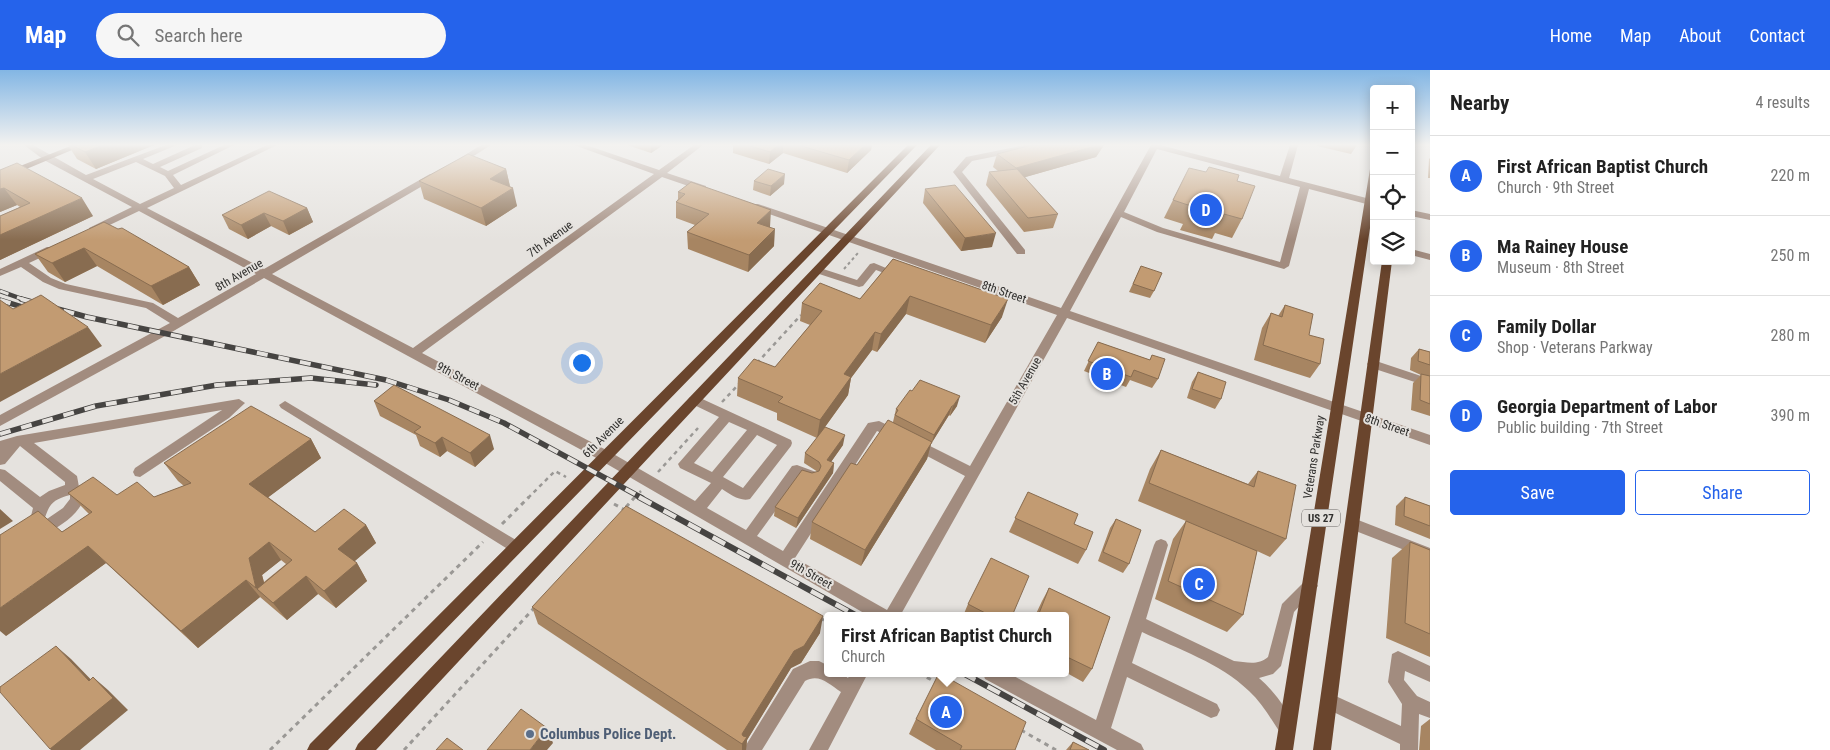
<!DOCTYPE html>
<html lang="en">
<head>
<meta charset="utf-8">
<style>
  :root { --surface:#fff; --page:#f6f6f6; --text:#222; --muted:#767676; --line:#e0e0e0; --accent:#2563eb }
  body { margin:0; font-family:"Roboto Condensed",sans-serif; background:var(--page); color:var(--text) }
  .controls { position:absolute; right:15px; top:15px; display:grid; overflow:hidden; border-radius:5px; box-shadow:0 2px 12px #0003 }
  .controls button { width:45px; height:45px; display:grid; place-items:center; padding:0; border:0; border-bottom:1px solid var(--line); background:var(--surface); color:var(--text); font:25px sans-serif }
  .you { position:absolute; left:581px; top:292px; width:18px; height:18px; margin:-12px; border:4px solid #fff; border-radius:50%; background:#1a73e8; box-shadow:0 0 0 8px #1a73e833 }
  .badge { display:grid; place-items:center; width:32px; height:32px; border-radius:50%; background:var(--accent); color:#fff; font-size:16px; font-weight:700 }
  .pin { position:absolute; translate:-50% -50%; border:2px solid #fff; box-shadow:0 1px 5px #0006 }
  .popup { position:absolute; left:824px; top:542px; width:245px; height:65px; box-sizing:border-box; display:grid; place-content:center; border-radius:5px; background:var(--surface); filter:drop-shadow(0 1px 4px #0005); font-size:16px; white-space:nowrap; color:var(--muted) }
  .popup b { font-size:19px; color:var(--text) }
  .popup::after { content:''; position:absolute; left:50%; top:100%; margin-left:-10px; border:10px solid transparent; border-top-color:var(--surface) }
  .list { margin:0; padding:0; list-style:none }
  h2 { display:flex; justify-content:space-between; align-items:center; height:65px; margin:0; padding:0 20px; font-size:21px }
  h2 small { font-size:16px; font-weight:400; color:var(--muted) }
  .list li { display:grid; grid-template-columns:32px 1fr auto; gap:15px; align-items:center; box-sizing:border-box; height:80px; padding:0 20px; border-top:1px solid var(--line) }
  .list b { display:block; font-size:19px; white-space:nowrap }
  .list p { margin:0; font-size:16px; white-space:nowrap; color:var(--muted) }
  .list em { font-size:16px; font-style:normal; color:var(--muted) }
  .actions { display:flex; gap:10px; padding:15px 20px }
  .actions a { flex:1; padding:11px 0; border:1px solid var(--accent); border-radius:5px; text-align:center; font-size:18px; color:var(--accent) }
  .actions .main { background:var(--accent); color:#fff }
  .icon { flex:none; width:28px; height:28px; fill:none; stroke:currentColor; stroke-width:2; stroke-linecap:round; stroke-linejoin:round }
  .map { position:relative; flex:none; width:1430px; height:680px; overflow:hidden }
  header { display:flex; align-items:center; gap:30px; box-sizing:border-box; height:70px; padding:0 25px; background:var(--accent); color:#fff }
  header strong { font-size:24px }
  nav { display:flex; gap:28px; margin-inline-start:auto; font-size:18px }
  .search { width:350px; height:45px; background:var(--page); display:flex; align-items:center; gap:12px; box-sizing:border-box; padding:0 18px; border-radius:28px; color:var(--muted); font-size:19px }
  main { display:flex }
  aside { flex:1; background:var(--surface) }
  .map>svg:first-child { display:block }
</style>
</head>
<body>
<header>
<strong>Map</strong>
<div class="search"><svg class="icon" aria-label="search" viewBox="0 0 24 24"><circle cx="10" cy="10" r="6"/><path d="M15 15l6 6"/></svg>Search here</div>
<nav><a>Home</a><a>Map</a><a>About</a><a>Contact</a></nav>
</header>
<main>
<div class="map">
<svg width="1430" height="680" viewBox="0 0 1430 680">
  <rect width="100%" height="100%" fill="#e5e2de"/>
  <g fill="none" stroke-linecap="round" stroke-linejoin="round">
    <!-- path-far2 -->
    <path stroke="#9a9895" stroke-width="2" stroke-dasharray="3 3" stroke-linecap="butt" d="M844 199 858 183"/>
    <!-- path-far1 -->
    <path stroke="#9a9895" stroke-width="2.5" stroke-dasharray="4 4" stroke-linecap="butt" d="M757 293 801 245
      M722 332 739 314
      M658 402 698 358
      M528 428 555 401 566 407
      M634 428 641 421"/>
    <!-- path -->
    <path stroke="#9a9895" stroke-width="3" stroke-dasharray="4.5 4.5" stroke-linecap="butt" d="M614 434 625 440
      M626 437 635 427
      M502 454 529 427
      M820 548 827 552
      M919 603 937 613
      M1021 660 1056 680
      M270 680 483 472
      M404 680 535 537"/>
    <!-- minor -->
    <path fill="#a28c7f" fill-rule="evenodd" d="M24 75H33L86 105 166 75H177L143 89 153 94 195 75H202V78L160 97 168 101 224 75H234L173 105 181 115 267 75H277L147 138 264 199 430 104H436V108L272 204 413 278 654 104 574 75H586L659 100 694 75H703L667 103 706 116V120H700L662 107 422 283 610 382 695 431 711 413 680 398 678 394 719 347 690 333 688 330 690 327H698L791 370 792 373 791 376 750 429C740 432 730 424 722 419L707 438 746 460 792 396 797 395 816 402 818 406 816 410 811 411 800 407 757 466 783 481 868 353 879 351 902 362 903 365 902 368 897 370 877 361 795 488 887 540 965 406 910 377 908 374 910 371H920L970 396 1057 245 752 138V134H758L1061 238 1151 75H1160L1280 106 1290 75H1298L1289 108 1374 130V136L1309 119 1289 196 1284 199 1157 162 1121 147 1070 241 1430 365V375L1067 248 900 546H869L600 390 264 208 165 266 0 356V345L170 253 146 238 59 219 43 212 21 197 0 206V199L47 177H55V181L29 193 51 208 66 214 153 233 178 248 256 204 139 141 95 162H89V158L132 137 44 90ZM1157 79 1300 117 1280 192 1163 158 1124 142ZM136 92 165 106 174 118 140 134 93 109ZM729 352 747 360 712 402 694 393ZM757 365 777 375 743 418 723 407Z
      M481 75H491L458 96 451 94Z
      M1025 75H1040L1036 78 972 91 962 102 1025 180V184H1017L953 102 966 87Z
      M1411 140 1430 144V150L1411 146Z
      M1411 179 1430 184V190L1411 185Z
      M874 193 905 206 900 209 876 200 863 216 859 217 813 202 812 200 817 197 857 210 870 194Z
      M1373 290 1430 309V317L1369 297 1367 294 1369 291Z
      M239 329 245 333 229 348 140 407 135 406 133 402 135 398 222 340 34 373 77 406 79 417 86 424C79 446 61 455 43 466L38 468 33 466 31 462 32 459 26 458 24 454 31 446 33 438 0 411V399L5 400 40 427 49 421 65 415V412L20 376 5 394 0 395V371L17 366ZM70 425V429L63 438 44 451C49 434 52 430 70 425Z
      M285 331 521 473 523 477 521 481 516 483 511 481 281 338 279 335Z
      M1353 448 1430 478V490L1348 458 1346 454 1348 450Z
      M1161 469 1166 471 1168 475 1146 549 1234 591C1246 592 1258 596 1268 587L1282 534 1305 511 1310 509 1315 511 1318 516 1294 542 1281 596 1273 604 1259 608C1273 620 1288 640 1296 658L1293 664 1287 667 1281 664C1271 649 1262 633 1249 621 1220 593 1178 579 1142 562L1132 593 1217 634 1220 640 1217 646 1211 648 1127 607 1111 658 1141 674 1144 680H1117L985 609 983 603H1008L1096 650 1154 475 1156 471Z
      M1398 581 1430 596V612L1405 601 1404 610 1417 626 1430 632V648L1419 644 1418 680H1400V674L1323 637 1321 631 1323 625 1329 623 1401 656 1402 634 1388 612 1392 584Z
      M810 591H819L827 595V603H841L848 608 851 603H868L828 680H809L841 622C829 614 819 603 805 611L762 680H743L793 599Z"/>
    <!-- major -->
    <path fill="#6a452d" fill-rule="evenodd" d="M73 75H84L0 110V104Z
      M908 75H917L328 680H307L310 674Z
      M931 75H940L376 680H355L358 674Z
      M1374 96V131L1293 680H1275L1370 99Z
      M1382 191H1392L1331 680H1313Z"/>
    <!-- rail-far2 casing -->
    <g stroke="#464442" stroke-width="4.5">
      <path id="rail-far2" d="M0 221 25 230"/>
    </g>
    <!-- rail-far1 casing -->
    <g stroke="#464442" stroke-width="5.5">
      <path id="rail-far1" d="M21 229 87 247 386 310 449 330 504 353 642 428
        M0 230 32 240
        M0 364 96 336 217 315 311 308 376 315"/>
    </g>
    <!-- rail casing -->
    <g stroke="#464442" stroke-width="6">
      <path id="rail" d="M639 427 857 546
        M963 603 1104 680"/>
    </g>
    <!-- rail-far2 -->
    <use href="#rail-far2" stroke="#e5e2de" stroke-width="3" stroke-dasharray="9" stroke-linecap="butt"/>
    <!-- rail-far1 -->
    <use href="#rail-far1" stroke="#e5e2de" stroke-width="4" stroke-dasharray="11" stroke-linecap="butt"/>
    <!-- rail -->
    <use href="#rail" stroke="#e5e2de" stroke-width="4.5" stroke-dasharray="14" stroke-linecap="butt"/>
  </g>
  <!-- wall -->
  <path fill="#a78562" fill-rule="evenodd" d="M68 75H154L96 99 77 89Z
    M627 75H663L651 83Z
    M733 75H872L871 80 847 103 783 83 769 94 733 83Z
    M1032 75H1104L1096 87 1025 107 1058 144 1053 158 1024 162 986 115 989 102 998 101 993 97 997 84Z
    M1317 75H1357L1351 84 1317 76Z
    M1430 88V108H1428L1429 89Z
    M506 99 510 116 517 136 486 156 424 129 419 111Z
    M0 100 93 146 0 190V146L20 137 17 135 0 142Z
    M754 111 784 114 770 126 753 120Z
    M1237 111 1242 149 1232 168 1215 163 1212 169 1180 160 1183 154 1164 148 1173 130Z
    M925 119 992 177 961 181 923 133Z
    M678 122 770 157 774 176 748 202 688 179 687 162 695 155 676 148V132L678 129Z
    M307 138 313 152 289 165 271 156 248 169 229 159 222 145Z
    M118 159 189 197 200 215 163 235 97 196 65 212 48 202 35 184Z
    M893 189 1002 247 985 273 906 244 877 282 872 280 851 308 848 325 825 357 843 375 831 392 834 393 833 403 796 458 774 446 775 437 812 403 818 402 804 393 805 383 817 368 777 350V343L737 326 738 308 775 297 810 255 800 251 802 233 860 229Z
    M1141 196 1154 221 1150 228 1129 222Z
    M1285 235 1320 294 1310 308 1254 290 1262 258 1271 243 1278 246Z
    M1098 272 1150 290 1152 285 1158 309 1152 318 1130 310 1126 317 1084 301Z
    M1419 279 1430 282V346L1411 340 1413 313 1421 305 1410 300 1411 288Z
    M1198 302 1221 329 1215 339 1187 328 1192 312Z
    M374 331 494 379 475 397 447 381 440 387 420 376 416 365 380 346Z
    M957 336 950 346 949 345 931 374 927 389 861 496 810 469 812 452 857 395 893 352 896 339Z
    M311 369 321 388 268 427 315 462 366 455 376 473 354 491 357 493 367 511 336 538 318 524 287 550 260 527 198 578 106 493 6 566 62 462 89 444 68 423 154 427 184 416 178 411 164 393ZM281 490 286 494 264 512 262 505Z
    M1161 380 1248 414 1258 401 1286 469 1270 487 1257 481 1243 545 1227 562 1155 529 1173 469 1186 451 1138 431 1150 399Z
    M1028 422 1074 454 1086 480 1078 494 1009 462Z
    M1405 427 1430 436V469L1395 455 1396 436Z
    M1116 449 1129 494 1123 503 1098 491 1110 458Z
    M1410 472 1430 480V587L1386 568 1392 488Z
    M1049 518 1110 547 1092 599 1083 612 1065 602V546H1035L1042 531Z
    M968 534 1012 546H963Z
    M532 537 820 563 801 593 791 598 747 670 746 680H727L538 554Z
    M916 649 1015 680H936L909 664Z
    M1430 649V680H1419L1421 656Z
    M1073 672 1089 680H1066Z"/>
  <!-- shaded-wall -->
  <path fill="#886c50" d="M103 75H154L96 99 85 82Z
    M651 75H663L651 83Z
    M778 75H783V83L769 94 770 82Z
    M865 75H872L871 80 847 103 849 90Z
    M1099 75H1104L1096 87 1012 111 1016 98Z
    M506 99 510 117 490 109Z
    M785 104 784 114 770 126 771 116Z
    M4 118 17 135 0 142V119Z
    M513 118 517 136 486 156 481 138Z
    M82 128 93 146 0 190V165Z
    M307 138 313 152 289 165 283 151Z
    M771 140 770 157 757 170V153Z
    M264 143 271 156 248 169 241 155Z
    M775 159 774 176 748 202 749 185Z
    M996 163 992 177 961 181 965 168Z
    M84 178 97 196 65 212 52 193Z
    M189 197 200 215 163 235 151 216Z
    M910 226 906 244 877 282 881 264Z
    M1008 229 1002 247 985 273 991 255Z
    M88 257 102 276 0 332V304Z
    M875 262 872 280 851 308 848 325 817 368 820 350 844 304Z
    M960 326 957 336 950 346 953 336Z
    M952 336 949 345 931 374 927 389 861 496 865 480 932 372 934 365Z
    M490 365 494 379 475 397 470 383Z
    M845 365 843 375 826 399 827 390Z
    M442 367 447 381 440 387 435 373Z
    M311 369 321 388 262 432 249 414Z
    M834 393 833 403 796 458 798 448Z
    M0 439 13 451 0 459Z
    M366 455 376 473 348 497 338 479Z
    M269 472 281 490 262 505 268 528 257 519 270 535 256 518 249 488Z
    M88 476 106 493 6 566 0 561V538Z
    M357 493 367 511 336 538 324 521Z
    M306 506 318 524 287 550 273 533Z
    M246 510 260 527 198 578 181 561Z
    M823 546 820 563 801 593 791 598 747 670 746 680H742V664L794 581Z
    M56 576 71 589 104 623 89 611Z
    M93 607 108 620 128 640 80 680H51L50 679Z
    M547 658 553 673 547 680H530Z"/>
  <!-- building -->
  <path fill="#c29b72" stroke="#886c50" d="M72 75H103L85 82Z
    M747 75H778L770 82Z
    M798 75H865L849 90Z
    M1032 75H1099L1016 98 997 84Z
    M468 84 506 99 490 109 513 118 481 138 419 111Z
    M17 93 82 128 0 165V146L30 133 4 118 0 119V100Z
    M1209 97 1239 105 1237 111 1255 116 1242 149 1224 144 1221 151 1189 142 1191 136 1173 130 1189 98 1206 102Z
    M768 99 785 104 771 116 754 111Z
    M1017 99 1058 144 1028 148 989 102Z
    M691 112 771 140 757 153 775 159 749 185 687 162 709 144 676 132 685 124 678 122Z
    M955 115 996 163 965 168 925 119Z
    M269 121 307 138 283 151 264 143 241 155 222 145Z
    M104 152 118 159 122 158 189 197 151 216 84 178 52 193 35 184Z
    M893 189 1008 229 991 255 910 226 881 264 875 262 844 304 851 307 820 350 778 332 783 327 738 308 754 289 775 297 822 241 802 233 820 213 860 229Z
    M1141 196 1162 203 1154 221 1133 214Z
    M41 225 88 257 0 304V230L13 239Z
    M1285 235 1313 244 1309 265 1324 269 1320 294 1263 275 1271 243 1282 247Z
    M1098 272 1150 290 1152 285 1165 289 1158 309 1134 300 1131 307 1088 291Z
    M1419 279 1430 282V295L1418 291Z
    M1198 302 1226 312 1221 329 1192 319Z
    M1421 304 1430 306V334L1420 330Z
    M920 310 960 326 953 336H952L934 365 895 345 898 340 896 339 910 320 912 321Z
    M394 315 490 365 470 383 442 367 435 373 414 362 421 357 374 331Z
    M251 336 311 369 249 414 315 462 344 439 366 455 338 479 357 493 324 521 306 506 273 533 257 519 292 490 269 472 249 488 256 518 246 510 181 561 88 476 0 538V465L38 441 62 462 92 442 68 423 93 407 117 425 137 412 154 427 191 413 164 393Z
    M888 350 932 372 865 480 812 452 851 393 857 395Z
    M825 357 845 365 827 390 834 393 798 448 775 437 802 400 812 403 819 401 821 396 819 392 805 383Z
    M1161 380 1254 417 1258 401 1296 415 1286 469 1149 413Z
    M1028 422 1078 444 1074 454 1093 462 1086 480 1015 448Z
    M1405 427 1430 436V456L1404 446Z
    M626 436 823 546 804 576 794 581 742 664 743 666 747 667 742 674 532 537Z
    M1116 449 1141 460 1129 494 1103 482Z
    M1186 451 1257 481 1243 545 1168 511Z
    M1410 472 1430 480V564L1405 553Z
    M991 488 1029 506 1012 546H991L968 534Z
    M1049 518 1110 547 1092 599 1065 586V546H1038Z
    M56 576 89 611 93 607 113 628 50 679 0 622V617Z
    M939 603 1026 652 1015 680H960L962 676 916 649Z
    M521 639 547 658 530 680H487Z
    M447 668 463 680H436Z
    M1073 672 1089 680H1070Z"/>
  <!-- sky -->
  <linearGradient id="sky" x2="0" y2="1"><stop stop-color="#83b6e4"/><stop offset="0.44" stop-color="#f3f2f0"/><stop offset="1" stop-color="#f3f2f0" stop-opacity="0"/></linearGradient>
  <rect width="1430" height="170" fill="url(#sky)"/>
  <!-- markers -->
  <circle fill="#5c6f8a" stroke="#e5e2de" stroke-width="2" cx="530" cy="664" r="5"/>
  <g text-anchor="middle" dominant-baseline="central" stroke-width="4" stroke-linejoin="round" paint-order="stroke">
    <!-- shield labels -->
    <rect fill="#e5e2de" stroke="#676563" stroke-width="1" x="1302" y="439.5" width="38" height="17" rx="4"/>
    <g font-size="11" font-weight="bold" fill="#31302e">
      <text x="1321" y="448">US 27</text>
    </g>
    <!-- street labels -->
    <g font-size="12" fill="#31302e" stroke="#e5e2de">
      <text transform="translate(550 169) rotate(-36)">7th Avenue</text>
      <text transform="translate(239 205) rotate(-30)">8th Avenue</text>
      <text transform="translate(1004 222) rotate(19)">8th Street</text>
      <text transform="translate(458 306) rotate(28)">9th Street</text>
      <text transform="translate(1025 311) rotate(-60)">5th Avenue</text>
      <text transform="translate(1387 355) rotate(19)">8th Street</text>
      <text transform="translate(603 367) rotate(-45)">6th Avenue</text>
      <text transform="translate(1314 387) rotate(-81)">Veterans Parkway</text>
      <text transform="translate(811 504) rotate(30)">9th Street</text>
    </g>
    <!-- near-service labels -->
    <g font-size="15" font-weight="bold" fill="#4e5e75" stroke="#e5e2de" text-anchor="start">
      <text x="540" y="664">Columbus Police Dept.</text>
    </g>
  </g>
</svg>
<div class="controls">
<button>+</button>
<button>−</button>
<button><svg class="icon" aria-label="locate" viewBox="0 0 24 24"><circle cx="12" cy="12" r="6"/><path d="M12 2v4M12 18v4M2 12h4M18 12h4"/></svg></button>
<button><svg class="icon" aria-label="layers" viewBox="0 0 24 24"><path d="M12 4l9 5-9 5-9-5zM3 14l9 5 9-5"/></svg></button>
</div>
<div class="you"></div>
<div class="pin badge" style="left:946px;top:642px">A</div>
<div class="popup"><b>First African Baptist Church</b>Church</div>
<div class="pin badge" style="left:1107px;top:304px">B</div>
<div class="pin badge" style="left:1199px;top:514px">C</div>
<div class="pin badge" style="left:1206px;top:140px">D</div>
</div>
<aside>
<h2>Nearby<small>4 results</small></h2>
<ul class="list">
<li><span class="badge">A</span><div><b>First African Baptist Church</b><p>Church · 9th Street</p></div><em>220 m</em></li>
<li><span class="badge">B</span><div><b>Ma Rainey House</b><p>Museum · 8th Street</p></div><em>250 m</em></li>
<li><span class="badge">C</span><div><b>Family Dollar</b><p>Shop · Veterans Parkway</p></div><em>280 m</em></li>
<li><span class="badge">D</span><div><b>Georgia Department of Labor</b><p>Public building · 7th Street</p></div><em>390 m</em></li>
</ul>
<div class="actions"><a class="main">Save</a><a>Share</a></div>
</aside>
</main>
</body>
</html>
